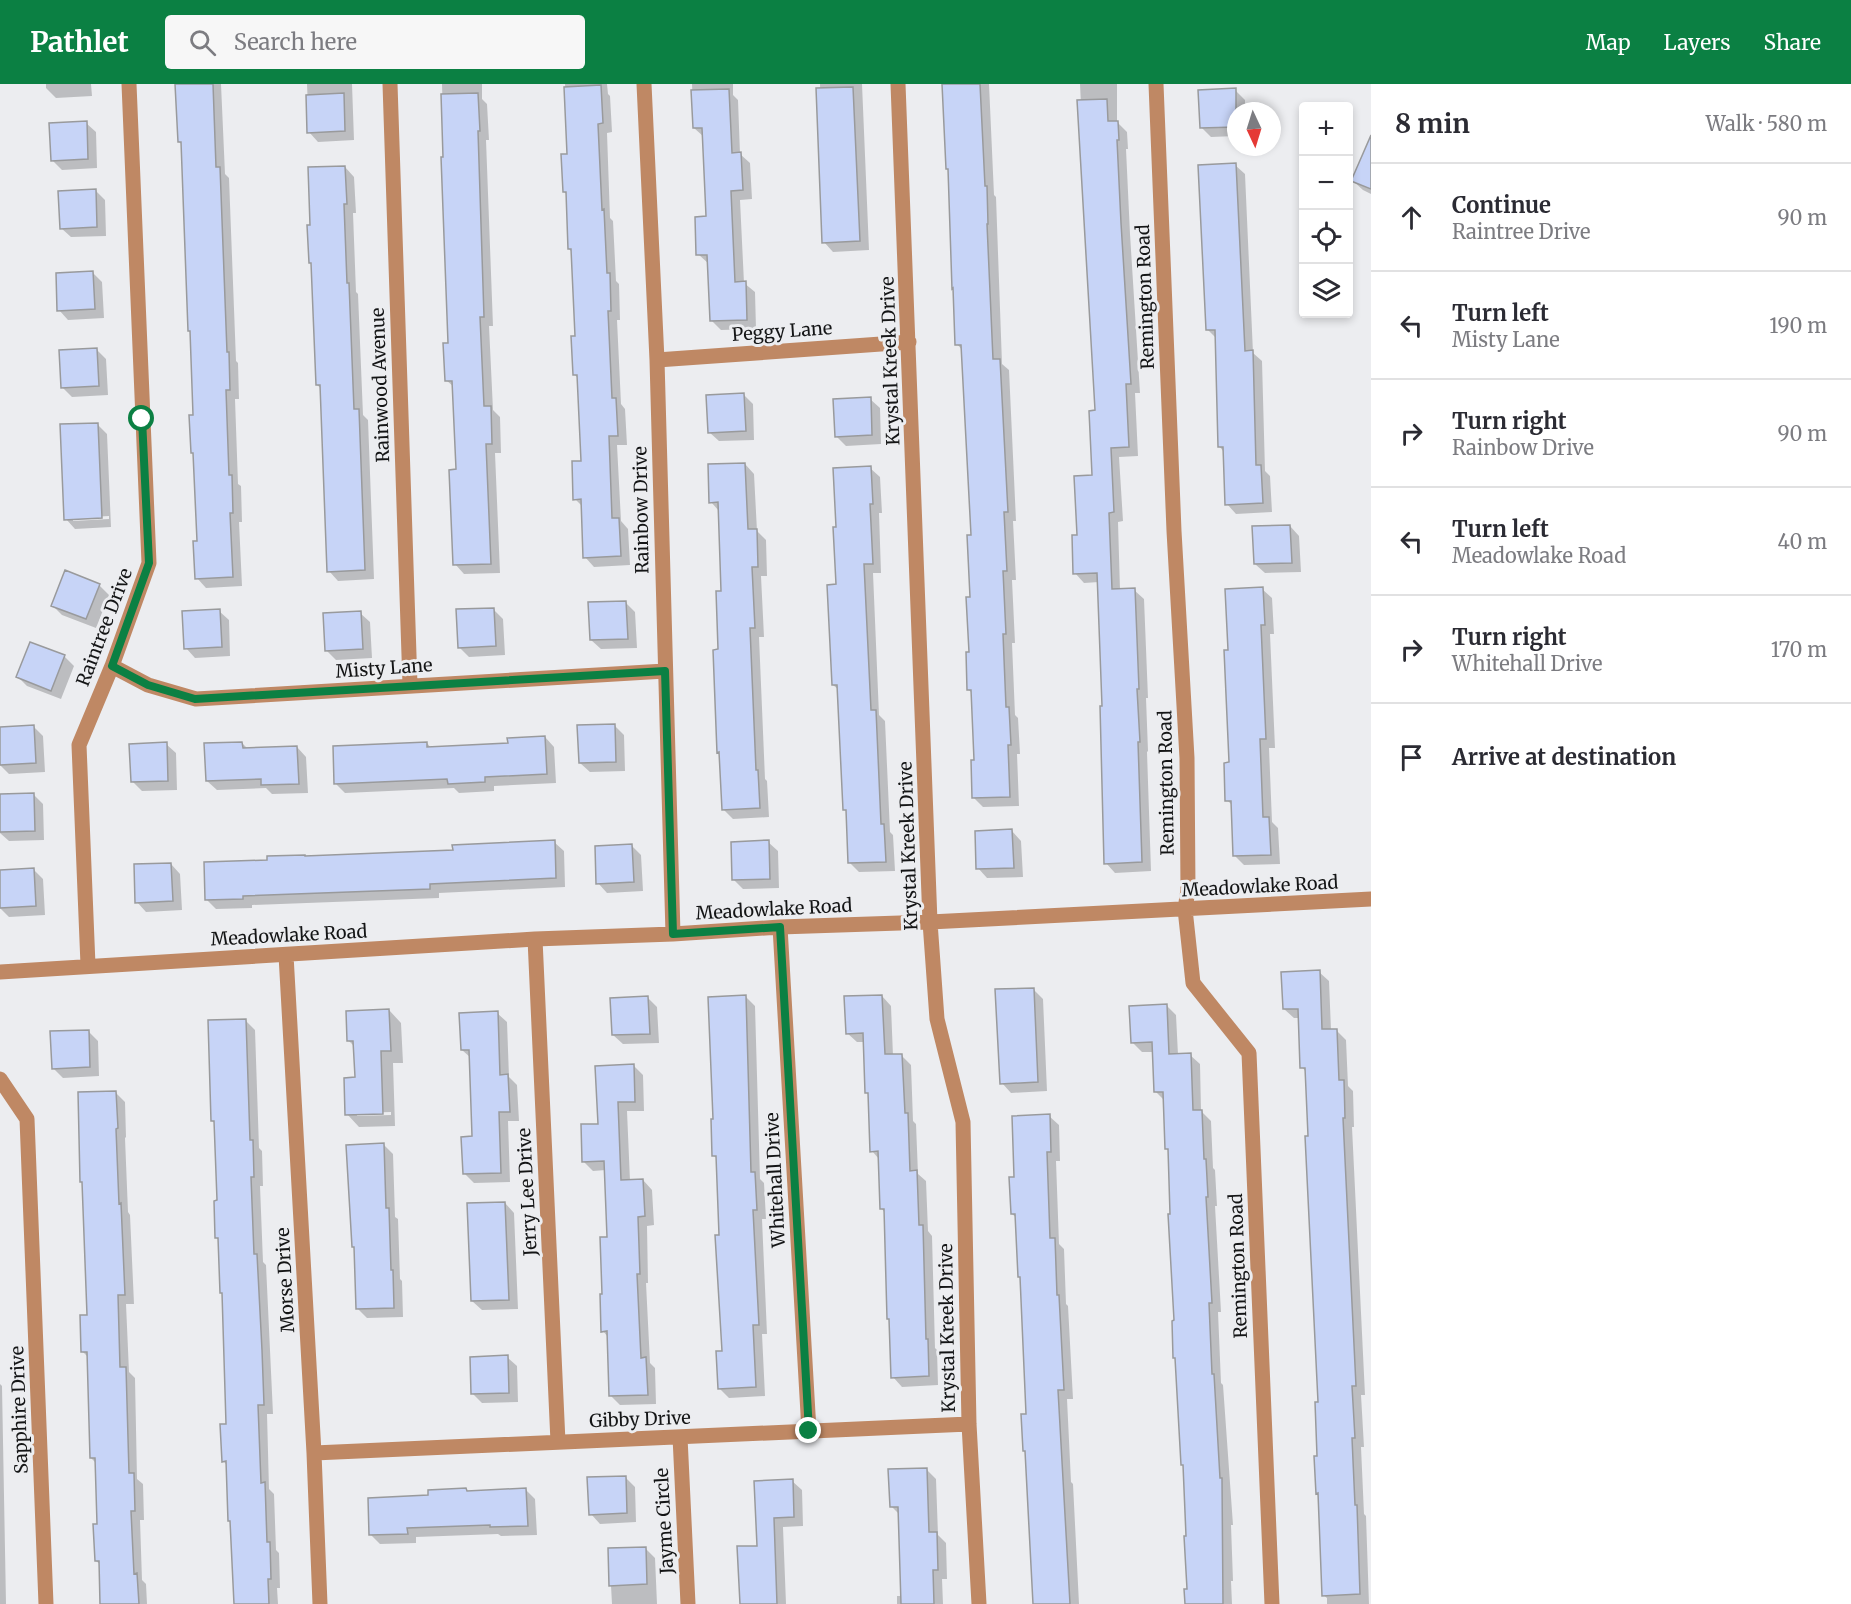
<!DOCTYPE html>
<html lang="en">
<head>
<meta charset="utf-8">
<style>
  :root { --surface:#fff; --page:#f7f7f7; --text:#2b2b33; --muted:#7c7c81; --line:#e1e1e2; --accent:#0b8043 }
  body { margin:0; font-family:Merriweather,serif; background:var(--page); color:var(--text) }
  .controls { position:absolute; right:18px; top:18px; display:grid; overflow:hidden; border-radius:6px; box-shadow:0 3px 9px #0003 }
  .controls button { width:54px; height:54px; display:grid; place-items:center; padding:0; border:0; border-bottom:2px solid var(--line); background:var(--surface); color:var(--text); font:30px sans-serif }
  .compass { position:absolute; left:1227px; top:18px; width:54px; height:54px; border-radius:50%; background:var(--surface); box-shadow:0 3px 9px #0003; rotate:176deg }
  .stop { position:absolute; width:18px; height:18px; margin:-14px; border:4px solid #0b8043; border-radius:50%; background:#fff }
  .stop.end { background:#0b8043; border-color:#fff; box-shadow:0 2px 6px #0008 }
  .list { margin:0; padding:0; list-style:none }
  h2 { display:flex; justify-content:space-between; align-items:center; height:78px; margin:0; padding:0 24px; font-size:26px }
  h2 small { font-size:20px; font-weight:400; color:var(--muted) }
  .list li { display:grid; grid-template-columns:39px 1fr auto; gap:18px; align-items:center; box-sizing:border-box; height:108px; padding:0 24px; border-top:2px solid var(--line) }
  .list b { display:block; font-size:22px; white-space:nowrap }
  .list p { margin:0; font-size:20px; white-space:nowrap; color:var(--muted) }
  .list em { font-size:20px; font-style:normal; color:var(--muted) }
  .icon { flex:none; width:33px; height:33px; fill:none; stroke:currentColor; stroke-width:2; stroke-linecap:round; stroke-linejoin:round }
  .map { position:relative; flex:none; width:1371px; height:1520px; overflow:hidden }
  header { display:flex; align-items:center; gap:36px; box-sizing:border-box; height:84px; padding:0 30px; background:var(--accent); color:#fff }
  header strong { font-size:28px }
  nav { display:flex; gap:33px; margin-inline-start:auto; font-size:21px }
  .search { width:420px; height:54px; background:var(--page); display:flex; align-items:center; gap:15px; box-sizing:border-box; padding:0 21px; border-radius:6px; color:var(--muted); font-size:22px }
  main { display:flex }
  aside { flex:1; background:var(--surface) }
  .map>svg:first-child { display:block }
</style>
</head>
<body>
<header>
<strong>Pathlet</strong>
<div class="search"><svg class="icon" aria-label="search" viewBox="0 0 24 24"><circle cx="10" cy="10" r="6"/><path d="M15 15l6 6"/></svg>Search here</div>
<nav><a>Map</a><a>Layers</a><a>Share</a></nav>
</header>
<main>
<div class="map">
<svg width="1371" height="1520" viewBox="0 0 1371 1520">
  <rect width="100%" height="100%" fill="#ecedf0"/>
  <!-- shadow -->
  <path fill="#0003" fill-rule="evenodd" d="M46 0H91L92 12 56 14 46 4Z
    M177 0H221L225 90 229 94 236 277 238 279 239 315H235L238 400 241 402 242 438H239L242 502 206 504 197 494 198 458 195 332 191 248 190 247 183 61 179 58Z
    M307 0H352L354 56 318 58 309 48Z
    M442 0H482V15L487 20 489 56H486L493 242H489L493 326 500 333 501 369H495L500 489 464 490 455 480 457 387 454 303 446 296 449 260Z
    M565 0H607L608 10 610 12 612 48 607 49 610 134 613 137 616 197 619 200 620 236H617L621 320 625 325 627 361H617L621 437 628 445 630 481 594 483 585 473 583 423 575 415 583 378 579 295 574 290 576 254 572 168 569 165 567 110 564 108 568 71Z
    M692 0H733V11L738 16 740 70 750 79 752 115 740 116 744 199 755 208 756 245 721 246 711 236 709 180 698 170 707 134 704 53 694 44Z
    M820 0H862L869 166 833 168 824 158Z
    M944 0H989L994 111 996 113 1002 280 1009 286 1016 437H1013L1016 496H1012L1015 559H1012L1015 631 1018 634 1020 670H1017L1019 722 983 723 974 714 975 678 972 609 969 606 972 452 963 267 957 260Z
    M1080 0H1117V38L1127 48 1128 65H1126L1130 150 1140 309H1135L1138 372 1119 373 1123 437 1118 438 1120 506H1134L1144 515 1148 614H1146L1148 667 1147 668 1151 787 1115 789 1106 779 1104 623 1099 498 1084 499 1075 489 1078 453 1094 393 1096 328Z
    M1235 6 1245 16V27H1236V52L1211 53 1201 43Z
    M86 39 96 48 97 84 62 86 52 76Z
    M1371 66V110L1363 106 1353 97Z
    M1235 81 1245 90 1253 269 1262 277 1265 387 1270 392 1272 428 1236 430 1227 420 1224 368 1219 362 1216 254 1208 246Z
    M345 83 354 93 356 129H353L356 208 358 210 363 331 368 336 374 495 338 497 329 487 322 305 317 301 312 181 310 178 312 142Z
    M95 106 105 116 106 152 71 153 61 144Z
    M93 189 102 198 104 234 68 236 59 226Z
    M97 266 106 275 108 311 72 313 62 303Z
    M743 310 753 320 754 356 719 357 709 348Z
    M870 315 880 324 881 360 846 362 836 352Z
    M97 340 107 350 111 443 75 445 66 435ZM109 432V435L73 437V434Z
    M745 380 754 390 757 447 766 456 767 492H761L764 553H759L765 695 767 697 769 733 733 735 723 725 721 670 719 668 720 567 723 508 719 427 711 418Z
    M870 384 880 393 882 429H879L881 489H873L879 631 885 637 890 748 893 751 895 787 859 788 850 779 848 728 845 725 839 606 833 601 837 445Z
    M1290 442 1299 452 1301 488 1265 489 1255 480Z
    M99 501 109 511 96 544 62 531 53 522Z
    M1262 505 1272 514 1274 550H1270L1275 664H1269L1272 738 1278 744 1280 780 1244 781 1235 772 1233 722 1227 716 1231 680 1230 567Z
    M625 518 635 528 637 564 601 565 591 556Z
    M493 525 503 535 505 571 469 573 459 563Z
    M219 527 229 536 230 572 195 574 186 564Z
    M360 529 370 538 372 574 336 576 326 566Z
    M64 572 74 582 61 615 27 602 18 593Z
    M614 641 624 651 625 687 590 688 580 679Z
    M34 643 43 652 45 688 9 690 0 681V644Z
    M545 653 554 663 556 699 494 702V707L459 709 454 704 345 709 336 700 427 659 431 664 509 660Z
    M242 659 248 665 297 663 306 673 308 709 272 710 266 704 217 706 207 697Z
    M166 660 176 669 177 706 142 707 132 697Z
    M33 710 43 720 44 756 9 757 0 749V712Z
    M1012 747 1021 757 1023 793 987 794 978 784Z
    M554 758 564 767 565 803 439 809V814L252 821V824L216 825 207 816 268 777 454 767Z
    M768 758 778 767 779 804 743 805 734 796Z
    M632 762 641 771 643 807 607 809 598 799Z
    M171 780 180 790 182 826 146 828 137 818Z
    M34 786 43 795 45 831 9 833 0 824V787Z
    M1319 888 1329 897 1331 946H1336L1346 956 1348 1002 1353 1007 1354 1043H1352L1365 1311H1361L1364 1363H1361L1364 1430 1366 1432 1369 1520H1327V1514L1323 1511 1320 1412 1317 1409 1320 1319 1306 988 1302 983 1300 934H1294L1284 925Z
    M1033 905 1043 915 1047 1007 1011 1009 1002 999Z
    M882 912 891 922 893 972 901 971 911 981 913 1037 916 1040 918 1090 926 1097 928 1147 932 1152 935 1264 937 1266 938 1301 902 1303 893 1293 885 1129 882 1125 879 1075 872 1067 870 1012 867 1008 865 958H857L847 949Z
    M746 913 755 922 760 1095 764 1099 766 1135H762L767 1250H762L765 1312 729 1314 719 1304 723 1269 721 1152 718 1075 714 1072V1036Z
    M648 914 657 923 659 959 623 960 613 951Z
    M1167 922 1176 931 1178 971H1190L1200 980 1201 1027 1211 1037 1213 1084 1215 1086 1217 1122H1215L1221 1228H1218L1221 1299 1223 1301 1233 1441H1231L1233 1497H1231L1232 1520H1186L1188 1507V1453L1176 1238 1169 1067 1167 1065 1165 1017 1155 1007 1154 968H1142L1132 958Z
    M389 926 401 939 403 979H393L395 1042 359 1043 347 1030 357 995 355 963 348 956ZM391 1028V1031L357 1032V1029Z
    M497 929 507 938 509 993 517 1001 519 1037H508L510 1098 474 1099 464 1089 474 1054 471 974 462 966Z
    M245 936 255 946 259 1064 262 1067 263 1102H260L263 1178 266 1181 273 1330H267L269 1405 274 1410 276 1466 279 1469 280 1504H277L278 1520H235L227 1381 223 1377 228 1341 220 1157 217 1154 218 1118 215 1039 212 1037Z
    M88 947 98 957 99 992 63 994 53 984Z
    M633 981 643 991 644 1027H627L630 1097 643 1096 652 1106 654 1141 647 1142 648 1199H646L650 1279 655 1284 656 1320 620 1321 611 1312 608 1253 603 1247 604 1211 609 1155 606 1086 593 1087 584 1078 599 1041Z
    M116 1009 125 1018 126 1053 125 1054 128 1128 130 1131 134 1220H126L129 1288 135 1294 137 1395 143 1400 144 1436H140L142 1496 146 1500 147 1520H102L100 1480 96 1477 99 1441 96 1379 91 1374 88 1273 83 1268 89 1232 84 1100 81 1097Z
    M1049 1032 1059 1041 1060 1077H1056L1059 1160 1064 1165 1066 1220 1068 1222 1073 1315H1067L1071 1398 1073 1400 1079 1520H1034L1033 1484 1031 1482 1026 1369 1024 1367 1028 1331 1017 1134 1012 1130 1016 1094Z
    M384 1061 393 1070 395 1133 398 1135 400 1195 402 1197 403 1233 367 1234 358 1225 355 1165 353 1163Z
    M505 1119 514 1129 518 1225 482 1226 472 1217Z
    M507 1273 517 1282 518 1318 482 1319 473 1310Z
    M0 1300 2 1302 6 1520H0Z
    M926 1385 936 1395 938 1451 946 1459 947 1495H942L943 1520H897V1512H902L899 1430 891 1422Z
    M625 1393 635 1403 636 1438 600 1440 591 1430Z
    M792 1397 802 1406 803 1442 783 1443 786 1520H741L759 1463Z
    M466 1406 468 1408 526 1406 535 1415 537 1451 501 1452 498 1450 416 1453V1459L380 1460 371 1451 430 1413Z
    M645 1464 655 1474 657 1520H612L609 1465Z"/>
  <!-- building -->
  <path fill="#c7d4f7" stroke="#999a9c" stroke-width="1.5" d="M175 0H213L216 83H220L227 268H229L230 306H226L229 391H232L233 429H230L233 493 195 495 193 457H197L193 369H191L189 331H193L190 247H188L181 58H178Z
    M942 0H980L985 102H987L988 140H987L993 275H1000L1008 428H1004L1007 487H1003L1006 550H1003L1006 623H1009L1011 661H1008L1010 713 972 714 971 676H974L971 606H967L966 568H969L966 513H970L967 451H971L961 261H955L953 204 952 205 948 85H946Z
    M601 1 603 39 598 40 602 126 604 125 607 189H610L611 227H608L612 314H616L618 352H609L612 434H619L621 472 583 474 581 415 573 416 572 377H581L577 291H573L571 252H575L571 165H568L566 108H563L561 70H567L564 3Z
    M853 3 860 157 822 159 816 4Z
    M1236 4V43L1200 44 1198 6Z
    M729 5 732 69 741 68 743 106 731 107 735 198 746 197 747 236 710 237 707 171H696L695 133 706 132 702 44H693L691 6Z
    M344 9 345 47 307 49 306 11Z
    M478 9 480 47H478L484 233H480L484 322H491L492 360H486L491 480 453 481 449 386 456 385 452 297H445L443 259H448L441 73H443L441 10Z
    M1107 15 1108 37H1118L1119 56H1117L1121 139 1131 300H1126L1129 363 1111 364 1114 428 1109 429 1112 505 1135 504 1139 605H1137L1140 658H1138L1142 778 1104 780 1100 622H1102L1097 489 1073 490 1072 451H1077L1074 392 1092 391 1089 327 1095 326 1077 16Z
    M87 37 88 75 51 77 49 39Z
    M1371 51V105L1351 97Z
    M1236 79 1245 267 1253 266 1256 381H1261L1263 419 1225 421 1223 363H1218L1215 246H1206L1198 81Z
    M345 82 347 120H344L347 199H349L354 325H359L365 486 327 488 320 301H316L311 179H309L307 141H310L308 83Z
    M96 105 97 143 60 145 58 107Z
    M93 187 95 225 57 227 56 189Z
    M97 264 99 302 61 304 59 266Z
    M744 309 746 347 708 349 706 311Z
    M871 313 872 351 835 353 833 315Z
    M98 339 102 434 64 436 60 340Z
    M745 379 748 445H757L758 483H752L755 544H750L756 686H758L760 724 722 726 719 668 717 669 713 566 718 565 716 507H721L718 418 709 419 708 380Z
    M871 382 873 420H870L873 480H864L871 626H876L881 740H884L886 778 848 779 846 726H843L837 601H832L827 501 836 500 833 443H836L833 384Z
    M1290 441 1292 479 1254 480 1252 442Z
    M65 486 100 500 86 535 51 522Z
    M1263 503 1265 541H1261L1266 655H1260L1263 733H1269L1271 771 1233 772 1231 717H1225L1224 679 1229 678 1224 566H1228L1225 505Z
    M626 517 628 555 590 556 588 518Z
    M494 524 496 562 458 564 456 525Z
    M220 525 222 563 184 565 182 527Z
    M361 527 363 565 325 567 323 529Z
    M30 558 65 571 51 607 16 593Z
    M615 640 616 678 579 679 577 641Z
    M34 641 36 679 0 681V643Z
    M545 652 547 690 485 693V698L448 700 447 695 334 700 333 662 427 658V663L508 659 507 654Z
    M167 658 168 697 131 698 129 660Z
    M242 658 243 664 297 662 299 700 261 701V695L206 697 204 659Z
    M34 709 35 747 0 748V710Z
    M1012 745 1014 784 976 785 975 747Z
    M555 756 556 794 430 800V805L243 812V815L205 816 204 778 267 776V772L305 771V772L453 766 452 761Z
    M769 756 770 795 732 796 731 758Z
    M632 760 634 798 596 800 595 762Z
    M171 779 173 817 135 819 134 780Z
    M34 784 36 822 0 824V786Z
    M1320 886 1322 945H1337L1339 996H1344L1345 1034H1343L1356 1302H1352L1355 1354H1352L1355 1421H1357L1360 1510 1322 1512 1318 1409 1316 1410 1314 1372H1317L1315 1318H1318L1305 1052H1308L1305 984H1300L1298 925H1283L1281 888Z
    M1034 904 1038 998 1000 1000 995 905Z
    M746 911 751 1088H755L757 1126H753L759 1241H753L756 1303 718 1305 716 1267H722L715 1151H719L716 1072H712L711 1035H713L708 913Z
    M882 911 885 970H902L905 1029H908L910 1087 917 1086 919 1141H923L926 1255H928L929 1292 891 1294 889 1235H887L884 1125H880L878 1067 870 1068 868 1009H865L863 949 846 950 844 912Z
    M648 912 650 950 612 951 610 914Z
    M1167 920 1169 970 1191 969 1193 1026H1202L1204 1075H1206L1208 1113H1206L1212 1219H1209L1212 1290H1214L1220 1394H1222L1223 1520H1185L1184 1505H1187L1184 1452H1186L1183 1381H1181L1175 1274H1173L1172 1237 1174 1236 1168 1130H1170L1168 1065H1165L1163 1008H1154L1152 958 1131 959 1129 922Z
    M389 925 391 967H381L383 1030 345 1031 344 994 355 993 353 957H347L346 927Z
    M498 927 500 991 508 990 510 1028H499L501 1089 463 1090 461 1053 472 1052 469 966H461L459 929Z
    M246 935 250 1056H253L254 1093H251L254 1170H257L262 1266 264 1321H258L261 1399 265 1398 267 1458H270L271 1495H268L269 1520H234L230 1437H228L226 1377 222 1378 220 1340H226L222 1209H220L218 1154H215L214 1117 217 1116 214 1037H211L208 936Z
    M89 946 90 983 52 985 50 947Z
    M634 980 635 1018H618L621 1096 643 1095 645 1132 638 1133 640 1190H637L641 1274 646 1273 648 1311 609 1312 607 1247 601 1248 600 1210H602L600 1153H607L604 1077 582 1078 581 1040H598L595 982Z
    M116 1007 118 1044 116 1045 119 1120 121 1119 125 1211H118L120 1283H126L129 1389H134L135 1427H131L134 1490 137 1489 139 1520H100L99 1477H95L93 1440H97L95 1374H90L87 1268H81L80 1231H87L82 1098H80L78 1008Z
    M1050 1030 1051 1068H1047L1050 1154H1055L1057 1211H1059L1064 1306H1058L1070 1520H1033L1025 1367H1023L1021 1330H1026L1020 1193H1018L1015 1130H1011L1009 1093H1014L1012 1032Z
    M384 1059 386 1124H389L391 1186H393L394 1224 356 1225 354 1163H352L346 1061Z
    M505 1118 509 1216 471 1217 467 1119Z
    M508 1271 509 1309 471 1310 470 1273Z
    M927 1384 929 1448H937L938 1486H933L934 1520H901L898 1423H890L888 1385Z
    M626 1392 627 1429 589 1431 587 1393Z
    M793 1395 794 1433 774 1434 777 1520H740L737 1462H757L754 1397Z
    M466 1404 467 1407 526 1404 528 1442 490 1443V1441L407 1444 408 1450 369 1451 368 1414 428 1411V1406Z
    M646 1463 647 1500 609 1502 608 1464Z"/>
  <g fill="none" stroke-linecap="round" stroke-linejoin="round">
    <!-- minor -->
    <path stroke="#bf8864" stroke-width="15" d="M390 0 410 601
      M644 0 657 276 673 850
      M898 0 930 838 937 935 963 1038 969 1340 979 1520
      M1156 0 1174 447 1187 674 1188 806 1185 825 1193 899 1249 969 1272 1520
      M657 276 909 258
      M112 582 148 601 196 615 665 587
      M780 843 809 1347
      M535 855 558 1358
      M286 871 314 1369 320 1520
      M88 881 79 661 112 582 149 479 129 0
      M0 888 535 855 673 850 780 843 930 838 1371 815
      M0 995 27 1035 46 1520
      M680 1353 688 1520
      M314 1369 969 1340"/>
  </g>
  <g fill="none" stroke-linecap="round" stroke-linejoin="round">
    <!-- route -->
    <path stroke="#0b8043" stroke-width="8" d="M142 335 149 479 112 582 148 601 195 615 665 587 673 850 780 843 809 1347"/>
  </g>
  <g text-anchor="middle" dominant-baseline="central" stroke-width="6" stroke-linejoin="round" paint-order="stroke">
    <!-- street labels -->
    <g font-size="18" fill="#141516" stroke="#ecedf0">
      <text transform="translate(1145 213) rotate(-92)">Remington Road</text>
      <text transform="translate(782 247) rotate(-4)">Peggy Lane</text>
      <text transform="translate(890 277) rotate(-92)">Krystal Kreek Drive</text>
      <text transform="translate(380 301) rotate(-92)">Rainwood Avenue</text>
      <text transform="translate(641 426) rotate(-91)">Rainbow Drive</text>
      <text transform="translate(104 543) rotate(-69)">Raintree Drive</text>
      <text transform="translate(384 584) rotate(-4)">Misty Lane</text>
      <text transform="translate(1166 699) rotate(-91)">Remington Road</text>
      <text transform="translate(908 762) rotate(-92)">Krystal Kreek Drive</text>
      <text transform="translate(1260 802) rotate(-3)">Meadowlake Road</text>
      <text transform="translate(774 825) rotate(-3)">Meadowlake Road</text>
      <text transform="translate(289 851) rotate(-3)">Meadowlake Road</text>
      <text transform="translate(775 1096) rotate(-93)">Whitehall Drive</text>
      <text transform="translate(527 1108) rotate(-93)">Jerry Lee Drive</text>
      <text transform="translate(1238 1182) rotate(-92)">Remington Road</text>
      <text transform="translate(285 1196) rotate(-93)">Morse Drive</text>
      <text transform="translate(947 1244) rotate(-91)">Krystal Kreek Drive</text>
      <text transform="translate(19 1326) rotate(-92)">Sapphire Drive</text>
      <text transform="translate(640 1335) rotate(-2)">Gibby Drive</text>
      <text transform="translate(664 1437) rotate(-93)">Jayme Circle</text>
    </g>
  </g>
</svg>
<div class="controls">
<button>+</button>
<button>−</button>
<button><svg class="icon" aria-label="locate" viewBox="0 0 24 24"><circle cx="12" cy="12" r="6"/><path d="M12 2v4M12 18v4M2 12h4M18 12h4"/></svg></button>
<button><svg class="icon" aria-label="layers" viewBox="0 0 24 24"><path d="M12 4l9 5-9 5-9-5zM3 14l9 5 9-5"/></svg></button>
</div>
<svg class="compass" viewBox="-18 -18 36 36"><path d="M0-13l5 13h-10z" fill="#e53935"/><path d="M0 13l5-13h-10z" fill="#7c7c81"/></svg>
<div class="stop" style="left:142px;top:335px"></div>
<div class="stop end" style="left:809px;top:1347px"></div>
</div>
<aside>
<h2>8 min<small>Walk · 580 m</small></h2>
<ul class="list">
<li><svg class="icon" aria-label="ahead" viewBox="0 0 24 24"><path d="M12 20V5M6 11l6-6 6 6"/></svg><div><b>Continue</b><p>Raintree Drive</p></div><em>90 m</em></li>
<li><svg class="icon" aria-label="left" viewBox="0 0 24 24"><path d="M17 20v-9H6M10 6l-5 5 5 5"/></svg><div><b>Turn left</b><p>Misty Lane</p></div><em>190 m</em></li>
<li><svg class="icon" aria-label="right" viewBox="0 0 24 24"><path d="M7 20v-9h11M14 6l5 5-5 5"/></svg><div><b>Turn right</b><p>Rainbow Drive</p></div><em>90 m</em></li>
<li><svg class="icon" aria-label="left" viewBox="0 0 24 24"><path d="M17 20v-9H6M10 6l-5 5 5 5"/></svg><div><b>Turn left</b><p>Meadowlake Road</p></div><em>40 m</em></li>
<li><svg class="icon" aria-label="right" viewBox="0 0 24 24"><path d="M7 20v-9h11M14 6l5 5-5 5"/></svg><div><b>Turn right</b><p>Whitehall Drive</p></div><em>170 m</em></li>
<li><svg class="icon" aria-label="arrive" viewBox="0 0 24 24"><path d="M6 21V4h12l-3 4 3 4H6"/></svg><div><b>Arrive at destination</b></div></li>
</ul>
</aside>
</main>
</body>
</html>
